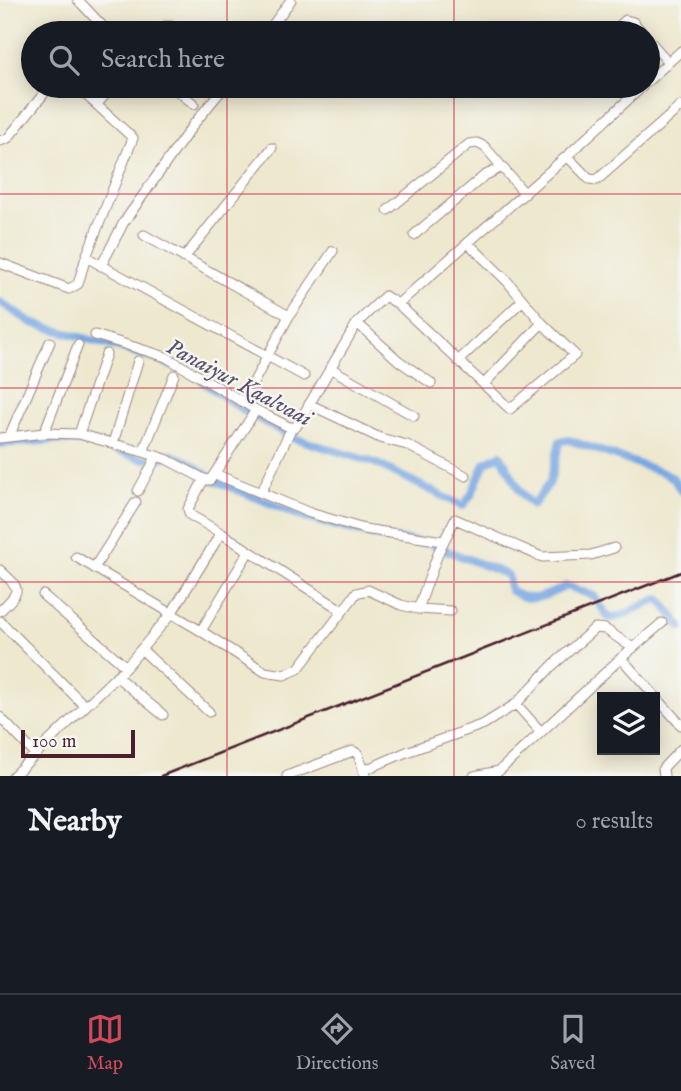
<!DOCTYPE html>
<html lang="en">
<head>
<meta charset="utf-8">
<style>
  :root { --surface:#171b24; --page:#242831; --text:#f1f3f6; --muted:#9ea1a6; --line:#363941; --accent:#d1495b }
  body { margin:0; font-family:"IM FELL English",serif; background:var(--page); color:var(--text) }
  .controls { position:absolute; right:21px; bottom:21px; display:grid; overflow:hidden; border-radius:0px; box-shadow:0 4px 18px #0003 }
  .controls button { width:63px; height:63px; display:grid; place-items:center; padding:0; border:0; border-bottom:2px solid var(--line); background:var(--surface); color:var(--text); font:35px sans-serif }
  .scale { position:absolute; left:21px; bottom:18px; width:114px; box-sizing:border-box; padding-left:7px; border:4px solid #4a1f2b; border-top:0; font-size:19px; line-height:24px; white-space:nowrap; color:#4a1f2b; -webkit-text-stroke:5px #f6f6f2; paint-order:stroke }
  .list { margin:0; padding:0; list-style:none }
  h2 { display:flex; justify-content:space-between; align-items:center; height:91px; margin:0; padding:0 28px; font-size:30px }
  h2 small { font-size:23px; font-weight:400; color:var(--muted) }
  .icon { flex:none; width:38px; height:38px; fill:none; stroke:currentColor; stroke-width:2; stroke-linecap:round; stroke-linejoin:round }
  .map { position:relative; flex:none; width:681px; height:776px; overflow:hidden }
  .search { position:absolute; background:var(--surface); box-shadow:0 4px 18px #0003; left:21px; right:21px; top:21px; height:77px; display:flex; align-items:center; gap:18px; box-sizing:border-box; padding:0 24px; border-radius:38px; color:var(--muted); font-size:26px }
  .sheet { height:217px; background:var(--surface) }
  nav { display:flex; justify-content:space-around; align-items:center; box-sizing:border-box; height:98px; border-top:2px solid var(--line); background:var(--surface); font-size:19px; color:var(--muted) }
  nav a { display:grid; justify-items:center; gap:4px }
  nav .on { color:var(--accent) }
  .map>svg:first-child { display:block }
</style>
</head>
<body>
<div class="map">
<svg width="681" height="776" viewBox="0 0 681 776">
  <rect width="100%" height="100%" fill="#f6f6f2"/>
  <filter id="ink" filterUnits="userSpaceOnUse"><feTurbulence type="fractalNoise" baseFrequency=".0143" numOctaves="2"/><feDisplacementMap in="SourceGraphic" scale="14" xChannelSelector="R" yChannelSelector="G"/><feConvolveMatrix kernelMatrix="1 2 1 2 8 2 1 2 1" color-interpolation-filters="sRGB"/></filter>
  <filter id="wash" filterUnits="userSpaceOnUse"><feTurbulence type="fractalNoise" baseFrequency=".00686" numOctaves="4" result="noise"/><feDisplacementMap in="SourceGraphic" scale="28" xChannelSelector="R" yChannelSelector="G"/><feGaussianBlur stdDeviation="1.57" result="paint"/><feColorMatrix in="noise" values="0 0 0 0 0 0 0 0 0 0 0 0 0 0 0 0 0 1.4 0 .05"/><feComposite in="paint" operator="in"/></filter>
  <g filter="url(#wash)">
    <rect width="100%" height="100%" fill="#ede8ce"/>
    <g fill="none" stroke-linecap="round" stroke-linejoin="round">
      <!-- canal -->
      <path stroke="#79a7e2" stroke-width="8" d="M0 302 32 323 160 360 180 369
        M203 382 244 411 294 438 375 463 463 506 471 495 485 463 500 455C513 473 515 491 533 505L550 482 560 441 569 440 664 473 673 478 681 491
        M0 444 55 440 89 442 142 459H149
        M161 458 170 454 187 461 214 480 305 518 385 538 428 543 508 575 510 590C531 606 546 595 567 586L594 596 609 618C625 618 642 603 660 599L681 627"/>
    </g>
  </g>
  <g filter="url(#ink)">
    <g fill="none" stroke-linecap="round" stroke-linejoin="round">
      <!-- minor casing -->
      <g stroke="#9c847c" stroke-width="11">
        <path id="minor" d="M78 0 109 33
          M157 33 165 26H171L182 33
          M267 33 291 0
          M611 33 626 20 633 22 643 33
          M648 39 668 62
          M648 81 681 51
          M76 86 133 138 86 257
          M171 86 194 104
          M598 87 600 86
          M97 104 113 86
          M0 141 8 138 50 86
          M567 156 589 179 597 180 681 106
          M388 210 469 144 477 143 485 147 525 194
          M144 235 289 316
          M414 235 484 176 502 167
          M468 243 507 281 542 323 484 384
          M184 258 272 148
          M0 263 69 289 78 284 86 257 304 376
          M101 266 124 222 193 125 225 86
          M398 304 567 156 643 86
          M357 323 399 361 431 383
          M95 335 166 357 243 402
          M78 345 44 433 79 434
          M106 354 79 434 143 452
          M458 361 523 300
          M330 368 414 416
          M174 375 143 452 166 459 204 479
          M309 404 380 438 407 445 466 476
          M256 410 289 427H296L357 323 385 296 398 304 510 409 575 355 542 323
          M9 437 50 342
          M0 438 44 433
          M113 443 138 361
          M215 474 310 513 364 529 443 541
          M138 491 157 456
          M261 493 292 427
          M221 533 343 611
          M76 557 201 631 265 672 284 675 298 669 352 599 356 593 368 590 401 605 418 609 451 611
          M94 568 136 502
          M0 570C22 590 21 590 0 611
          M43 595 126 667
          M418 609 439 551 455 519 542 557 591 555 614 548
          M0 621 85 706
          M201 631 249 551
          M141 649 209 712
          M621 658 681 725
          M116 676 163 715
          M516 704 553 665 595 628 605 629 633 648
          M0 717 36 755
          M363 771 404 753 484 724 516 704 541 732
          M13 776 126 667 171 614 221 533 190 515 188 509 204 479 210 480 213 476 256 410 243 402 289 316 333 251
          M287 776 353 751 358 754 365 774
          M474 776 499 771 621 658 662 623
          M664 776 663 768 681 749"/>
      </g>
      <!-- minor -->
      <use href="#minor" stroke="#fff" stroke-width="9"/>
      <!-- rail -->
      <path stroke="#4a1f2b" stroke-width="2.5" d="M161 776 681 572"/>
    </g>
  </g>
  <!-- grid -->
  <path fill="none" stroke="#d1495b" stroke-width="2" stroke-opacity="0.55" d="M227 0V33M454 0V33M227 86V776M454 86V776M0 194H681M0 388H681M0 582H681"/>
  <g text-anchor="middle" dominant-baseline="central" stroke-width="5" stroke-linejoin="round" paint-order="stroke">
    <!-- water labels -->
    <g font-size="23" font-style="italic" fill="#5a4f6b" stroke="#f6f6f2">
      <text transform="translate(239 383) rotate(28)">Panaiyur Kaalvaai</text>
    </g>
  </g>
</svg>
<div class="controls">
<button><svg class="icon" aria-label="layers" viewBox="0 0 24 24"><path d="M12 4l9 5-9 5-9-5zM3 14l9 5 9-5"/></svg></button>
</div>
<div class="scale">100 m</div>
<div class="search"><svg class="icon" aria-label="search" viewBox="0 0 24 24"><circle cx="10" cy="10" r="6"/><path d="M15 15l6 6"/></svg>Search here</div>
</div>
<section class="sheet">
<h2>Nearby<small>0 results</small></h2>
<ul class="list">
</ul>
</section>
<nav>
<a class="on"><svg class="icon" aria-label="map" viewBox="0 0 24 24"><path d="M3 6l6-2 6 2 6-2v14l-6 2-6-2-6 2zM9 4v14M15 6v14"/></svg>Map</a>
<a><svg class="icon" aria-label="directions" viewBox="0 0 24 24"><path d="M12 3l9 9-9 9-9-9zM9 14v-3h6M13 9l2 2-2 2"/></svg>Directions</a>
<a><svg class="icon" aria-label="saved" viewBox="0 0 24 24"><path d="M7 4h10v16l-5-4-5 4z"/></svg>Saved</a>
</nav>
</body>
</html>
